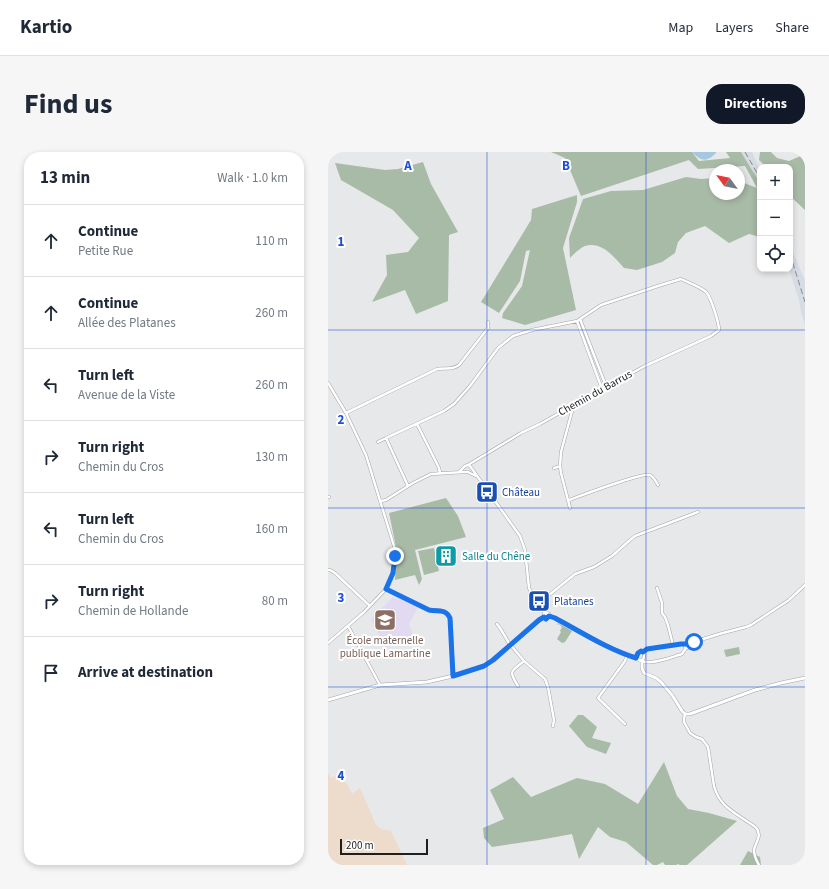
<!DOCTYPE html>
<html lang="en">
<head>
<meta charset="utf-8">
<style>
  :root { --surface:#fff; --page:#f6f6f7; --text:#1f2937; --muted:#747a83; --line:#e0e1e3; --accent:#111827 }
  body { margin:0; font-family:"Source Sans 3",sans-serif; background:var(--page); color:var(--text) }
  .controls { position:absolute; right:12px; top:12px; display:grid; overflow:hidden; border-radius:8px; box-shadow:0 2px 6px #0003 }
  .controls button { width:36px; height:36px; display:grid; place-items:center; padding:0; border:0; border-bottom:1px solid var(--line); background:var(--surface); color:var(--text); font:20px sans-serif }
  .compass { position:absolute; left:381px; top:12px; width:36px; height:36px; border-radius:50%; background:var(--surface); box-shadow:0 2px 6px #0003; rotate:303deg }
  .scale { position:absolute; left:12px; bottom:10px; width:88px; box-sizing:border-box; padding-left:4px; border:2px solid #1e1f1f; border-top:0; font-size:11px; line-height:14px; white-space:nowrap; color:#1e1f1f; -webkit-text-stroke:3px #fff; paint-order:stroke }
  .stop { position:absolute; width:12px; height:12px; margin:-9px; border:3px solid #1a73e8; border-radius:50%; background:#fff }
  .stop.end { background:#1a73e8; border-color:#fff; box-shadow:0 1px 4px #0008 }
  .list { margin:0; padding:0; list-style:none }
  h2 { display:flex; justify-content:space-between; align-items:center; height:52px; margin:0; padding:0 16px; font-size:17px }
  h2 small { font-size:13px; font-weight:400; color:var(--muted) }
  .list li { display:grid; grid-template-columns:26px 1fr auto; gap:12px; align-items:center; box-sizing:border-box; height:72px; padding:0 16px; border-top:1px solid var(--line) }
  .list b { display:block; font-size:15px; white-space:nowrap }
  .list p { margin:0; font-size:13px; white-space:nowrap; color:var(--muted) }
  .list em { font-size:13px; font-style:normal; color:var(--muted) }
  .icon { flex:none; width:22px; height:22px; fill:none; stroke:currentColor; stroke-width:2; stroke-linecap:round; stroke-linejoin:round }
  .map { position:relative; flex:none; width:477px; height:713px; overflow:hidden; border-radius:16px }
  header { display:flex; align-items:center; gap:24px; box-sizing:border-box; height:56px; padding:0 20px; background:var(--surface); border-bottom:1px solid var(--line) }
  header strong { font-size:19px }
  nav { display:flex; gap:22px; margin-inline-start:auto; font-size:14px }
  .intro { display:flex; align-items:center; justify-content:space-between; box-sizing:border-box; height:96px; padding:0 24px }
  h1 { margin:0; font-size:28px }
  .button { padding:10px 18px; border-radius:16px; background:var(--accent); color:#fff; font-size:14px; font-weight:700 }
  main { display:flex; gap:24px; padding:0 24px }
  aside { flex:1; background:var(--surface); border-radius:16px; box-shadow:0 2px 6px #0003 }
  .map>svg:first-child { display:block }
</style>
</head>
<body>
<header>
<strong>Kartio</strong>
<nav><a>Map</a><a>Layers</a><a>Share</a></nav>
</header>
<div class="intro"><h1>Find us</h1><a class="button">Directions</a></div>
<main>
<aside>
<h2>13 min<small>Walk · 1.0 km</small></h2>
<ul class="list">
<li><svg class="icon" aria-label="ahead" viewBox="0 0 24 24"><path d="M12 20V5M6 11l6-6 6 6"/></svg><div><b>Continue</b><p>Petite Rue</p></div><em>110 m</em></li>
<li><svg class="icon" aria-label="ahead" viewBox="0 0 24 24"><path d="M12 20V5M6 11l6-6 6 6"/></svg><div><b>Continue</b><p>Allée des Platanes</p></div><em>260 m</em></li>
<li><svg class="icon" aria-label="left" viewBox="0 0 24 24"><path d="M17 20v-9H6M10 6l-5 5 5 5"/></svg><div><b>Turn left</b><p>Avenue de la Viste</p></div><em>260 m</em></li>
<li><svg class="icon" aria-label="right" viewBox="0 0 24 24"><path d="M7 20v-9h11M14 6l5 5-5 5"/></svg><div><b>Turn right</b><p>Chemin du Cros</p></div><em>130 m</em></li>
<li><svg class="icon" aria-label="left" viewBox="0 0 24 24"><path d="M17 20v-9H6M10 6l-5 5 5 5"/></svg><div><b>Turn left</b><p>Chemin du Cros</p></div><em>160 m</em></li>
<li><svg class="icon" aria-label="right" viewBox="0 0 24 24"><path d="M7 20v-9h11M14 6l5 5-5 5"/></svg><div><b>Turn right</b><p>Chemin de Hollande</p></div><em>80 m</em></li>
<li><svg class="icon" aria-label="arrive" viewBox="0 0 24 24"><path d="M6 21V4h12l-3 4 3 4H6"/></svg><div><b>Arrive at destination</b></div></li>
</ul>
</aside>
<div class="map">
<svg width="477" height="713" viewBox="0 0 477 713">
  <rect width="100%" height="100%" fill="#e7e8ea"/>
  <!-- commercial -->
  <path fill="#eddbcb" d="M13 621 24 642 32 636 48 673 53 677 63 679 79 713H0V622L3 626Z"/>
  <!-- built -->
  <path fill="#d5dce4" d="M413 0H424L432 18V31Z
    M462 93 477 129V173L473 160 471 148 461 117H462Z"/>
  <!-- education -->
  <path fill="#e1daf0" d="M65 445 69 447 70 445 90 455 81 472 85 483 58 496 43 467Z"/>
  <!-- green -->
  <path fill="#a8bba7" d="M223 0H364L371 9 402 6 398 0H413L432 31V85L421 82 401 91 377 74 358 81 350 90 347 101 334 110 309 118 296 116C286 105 274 89 257 94 252 96 246 102 242 106L241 86 255 47 283 39 315 38 358 25 373 27 387 26V42H411V29L429 36 417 14 370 17 361 8 253 44 237 6Z
    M432 0H443L449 6 461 9 477 2V58L462 44V15H433L435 12 431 8Z
    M95 10 103 32 130 80 121 83 120 149 88 162 77 138 44 150 59 123 58 103 80 100 91 86 65 58 13 28 7 11 57 18 70 17Z
    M249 43V50L235 96 248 158 197 173 174 166 175 161 194 134 202 98 198 99 192 129 171 161 153 150 203 68 204 57Z
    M118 346 130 364 138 385 87 398 94 427 91 433 87 423 67 428 69 400 61 361Z
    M106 396 111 419 96 423 90 399Z
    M230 471 244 479 237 490 234 491 229 487 233 480 232 479 234 475 231 472 229 473Z
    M411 495 412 502 398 505 396 498Z
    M250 563H255L269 575 264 586 283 591 278 602 259 595 241 574Z
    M336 610 349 644 360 657 381 661 409 669 359 713H352L350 712 348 713H337L335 710 329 713H325L298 690 282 685 270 675 251 707 244 682 211 688 164 695 156 686 155 676 176 667 162 638 185 625 203 645 249 626 277 632 310 652Z
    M420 699 432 705 433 713H412Z"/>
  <!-- water -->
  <path fill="#a4c8de" d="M364 0H388V1C378 11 373 9 364 0Z"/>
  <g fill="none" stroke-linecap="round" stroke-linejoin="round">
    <!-- minor casing -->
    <g stroke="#a3a5a7" stroke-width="3.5">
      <path id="minor" d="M252 167 278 234
        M249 169 274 237
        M0 231 18 261 38 303 66 394 67 404 66 414 64 423 58 437 36 460 0 491
        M18 261 109 217C118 215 123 219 131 213L160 176V170
        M89 272 111 316 112 321
        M50 290 58 286
        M232 314 233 300 243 263 244 259 242 254
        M226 316 232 314 233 321 242 356
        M131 320 137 314 140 313 142 314 192 384 197 398 201 436 206 446 217 461
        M80 334 58 286 116 259 126 252 142 234 170 196 185 184 204 178 249 169 273 153 333 133 353 127C359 130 373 135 378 140 383 145 391 171 391 178L383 184 317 214 274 237 212 272 193 281 140 313
        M0 345H1
        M241 348C252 344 315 320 322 323 326 325 328 330 330 333
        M53 349 58 348 85 331 103 322 136 320H140L148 324
        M0 418H2L7 421 42 454
        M329 436 334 451V461L337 465 340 473 345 493
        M58 437 101 458H112L120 462 123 470 125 524
        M210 452 247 422 266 415 284 404 302 388 307 384 370 360
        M169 472 172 476 181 491 196 509 217 527 220 535 226 568 225 574
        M20 474 52 533
        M357 494a2 2 0 1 1 4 0a2 2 0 1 1-4 0Z
        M361 492 366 490 391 482 418 475 423 473 461 448 477 433
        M315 500 319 497 353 492 357 493
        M308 506 310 501 313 499 316 501V505L314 509C323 513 341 506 351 503L354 502 358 496
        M190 534C180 518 183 520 196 509
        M357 562 356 567V570L362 581 368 585 374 587 380 595 386 634C391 652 402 658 417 668 421 671 426 673 429 677 434 685 427 691 426 698 426 704 428 708 431 713
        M297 572 270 546 297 509 299 503"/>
    </g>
    <!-- tertiary casing -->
    <g stroke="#a3a5a7" stroke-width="4">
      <path id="tertiary" d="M216 465V462L219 461 221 462V464L227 466 277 493 299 503 314 509V516L316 521 328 526 333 530 344 543 354 559 357 562H362L427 538 453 531 477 526
        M0 548 52 533 99 530 125 524 156 514 165 509 211 468 216 465 218 467 221 464"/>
    </g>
    <!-- minor -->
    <use href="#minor" stroke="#fff" stroke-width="2.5"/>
    <!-- tertiary -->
    <use href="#tertiary" stroke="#fff" stroke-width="3"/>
    <!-- rail -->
    <path stroke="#88898a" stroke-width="1" stroke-dasharray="6 3" stroke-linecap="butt" d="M417 0 432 26
      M462 102 477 150"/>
  </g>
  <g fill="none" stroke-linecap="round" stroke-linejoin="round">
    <!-- route -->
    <path stroke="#1a73e8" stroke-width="5" d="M67 404 65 421 58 437 101 458C110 460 117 456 122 466L125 524 156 514 165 508 211 468 216 465 218 467 221 464 227 466C253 480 279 497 308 506L310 501 313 499 315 500 319 497 353 492H361L366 490"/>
  </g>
  <!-- grid -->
  <path fill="none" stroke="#1d4ed8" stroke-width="1" stroke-opacity="0.55" d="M159 0V713M318 0V713M0 178H477M0 356H477M0 535H477"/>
  <!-- icons -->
  <defs>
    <g id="bus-square" transform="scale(1.15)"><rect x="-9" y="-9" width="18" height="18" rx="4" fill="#1a4fb4" stroke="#fff"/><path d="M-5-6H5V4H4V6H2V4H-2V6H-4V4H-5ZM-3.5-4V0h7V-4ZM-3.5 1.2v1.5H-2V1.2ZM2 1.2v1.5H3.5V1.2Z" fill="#fff"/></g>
    <g id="building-square" transform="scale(1.15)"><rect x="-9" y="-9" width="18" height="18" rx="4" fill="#0f9aa8" stroke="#fff"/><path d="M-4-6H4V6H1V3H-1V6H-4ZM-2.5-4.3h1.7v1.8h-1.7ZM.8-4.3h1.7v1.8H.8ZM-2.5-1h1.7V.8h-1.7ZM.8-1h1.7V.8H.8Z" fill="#fff"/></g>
    <g id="school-square" transform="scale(1.15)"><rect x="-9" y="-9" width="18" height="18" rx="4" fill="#8d6e63" stroke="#fff"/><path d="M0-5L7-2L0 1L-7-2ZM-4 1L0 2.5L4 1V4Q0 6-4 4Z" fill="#fff"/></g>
  </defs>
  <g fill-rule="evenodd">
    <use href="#bus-square" x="159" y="340"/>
    <use href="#building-square" x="118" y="404"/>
    <use href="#bus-square" x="211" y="449"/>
    <use href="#school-square" x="57" y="468"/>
  </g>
  <g text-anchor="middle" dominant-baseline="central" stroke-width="4" stroke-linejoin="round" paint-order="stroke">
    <!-- street labels -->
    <g font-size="11" fill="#1e1f1f" stroke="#fff">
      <text transform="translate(267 241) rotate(-29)">Chemin du Barrus</text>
    </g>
    <!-- transit labels -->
    <g font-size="11" fill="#164399" stroke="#fff" text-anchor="start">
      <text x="174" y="340">Château</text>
      <text x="226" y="449">Platanes</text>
    </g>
    <!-- culture labels -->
    <g font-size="11" fill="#0d838f" stroke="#fff" text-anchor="start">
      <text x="134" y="404">Salle du Chêne</text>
    </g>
    <!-- education labels -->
    <g font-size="11" fill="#785e54" stroke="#fff">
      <text x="57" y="488">École maternelle<tspan x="57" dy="13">publique Lamartine</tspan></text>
    </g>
  </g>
  <g font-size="13" text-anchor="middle" font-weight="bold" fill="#1d4ed8" stroke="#fff" stroke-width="4" stroke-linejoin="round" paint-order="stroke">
    <text x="80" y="18">A</text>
    <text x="238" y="18">B</text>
    <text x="13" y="94">1</text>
    <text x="13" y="272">2</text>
    <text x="13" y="450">3</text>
    <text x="13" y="628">4</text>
  </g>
</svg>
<div class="controls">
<button>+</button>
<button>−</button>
<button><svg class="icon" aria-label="locate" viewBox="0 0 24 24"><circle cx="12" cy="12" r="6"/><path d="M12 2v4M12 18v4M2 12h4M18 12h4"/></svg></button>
</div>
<svg class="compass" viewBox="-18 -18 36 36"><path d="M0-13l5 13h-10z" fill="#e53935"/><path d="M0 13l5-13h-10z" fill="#747a83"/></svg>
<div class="scale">200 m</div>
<div class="stop" style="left:366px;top:490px"></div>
<div class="stop end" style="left:67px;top:404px"></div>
</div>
</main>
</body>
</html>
